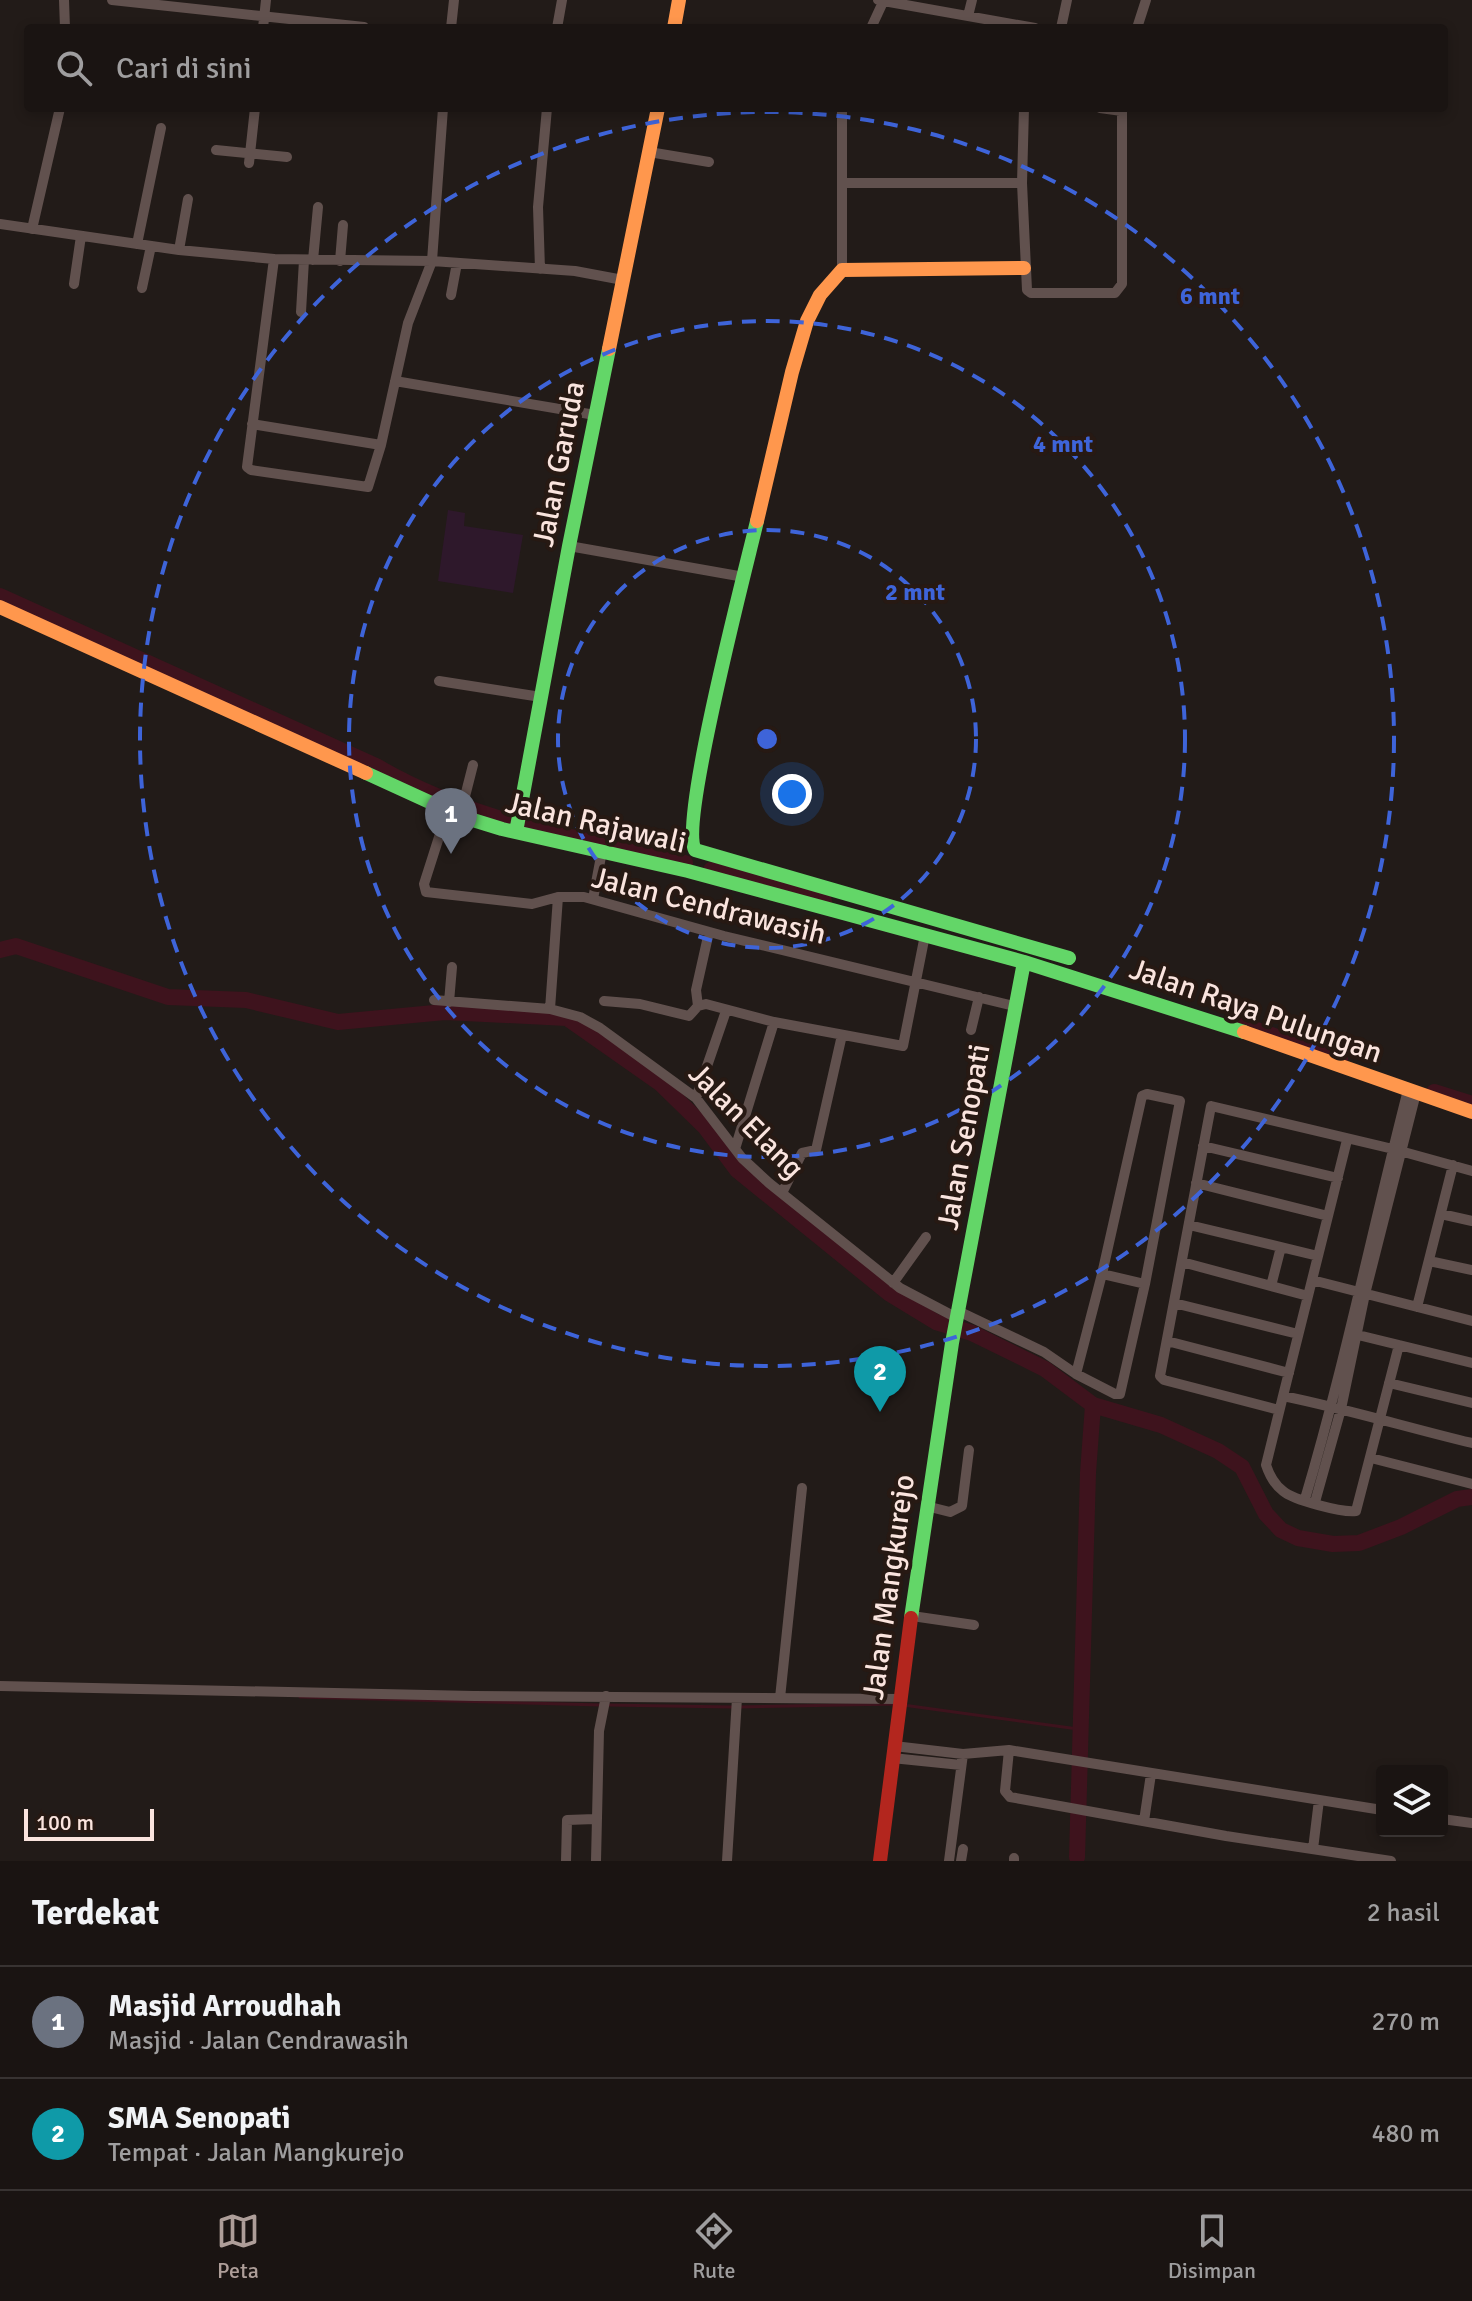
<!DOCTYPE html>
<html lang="id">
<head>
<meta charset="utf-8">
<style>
  :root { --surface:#1a1412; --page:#231d1b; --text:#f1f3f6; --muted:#9f9e9f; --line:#383332; --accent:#ae9e99 }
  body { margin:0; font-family:Signika,sans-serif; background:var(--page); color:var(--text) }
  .controls { position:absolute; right:24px; bottom:24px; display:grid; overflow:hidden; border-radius:8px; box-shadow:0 4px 12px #0003 }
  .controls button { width:72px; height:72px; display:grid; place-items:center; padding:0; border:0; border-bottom:2px solid var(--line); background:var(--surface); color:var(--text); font:40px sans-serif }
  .scale { position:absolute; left:24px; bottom:20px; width:130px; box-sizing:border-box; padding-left:8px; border:4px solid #fae4de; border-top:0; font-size:22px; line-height:28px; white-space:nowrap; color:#fae4de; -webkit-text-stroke:6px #271913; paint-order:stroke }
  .you { position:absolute; left:792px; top:794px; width:28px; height:28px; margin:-20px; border:6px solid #fff; border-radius:50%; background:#1a73e8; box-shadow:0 0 0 12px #1a73e833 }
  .badge { display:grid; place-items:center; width:52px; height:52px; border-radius:50%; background:var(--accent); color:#fff; font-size:26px; font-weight:700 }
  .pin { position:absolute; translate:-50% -66px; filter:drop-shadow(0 2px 4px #0008) }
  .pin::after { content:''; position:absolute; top:42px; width:28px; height:24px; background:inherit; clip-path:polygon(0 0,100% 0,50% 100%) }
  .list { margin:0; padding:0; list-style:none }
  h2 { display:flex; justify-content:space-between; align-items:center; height:104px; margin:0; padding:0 32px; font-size:34px }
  h2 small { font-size:26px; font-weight:400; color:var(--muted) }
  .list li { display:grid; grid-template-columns:52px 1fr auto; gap:24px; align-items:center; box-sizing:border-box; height:112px; padding:0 32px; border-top:2px solid var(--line) }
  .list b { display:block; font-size:30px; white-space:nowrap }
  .list p { margin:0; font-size:26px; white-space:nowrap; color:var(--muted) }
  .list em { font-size:26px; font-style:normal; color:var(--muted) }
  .icon { flex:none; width:44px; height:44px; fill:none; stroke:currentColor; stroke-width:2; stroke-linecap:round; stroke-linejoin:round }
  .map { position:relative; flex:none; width:1472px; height:1861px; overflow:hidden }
  .search { position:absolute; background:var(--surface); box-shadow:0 4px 12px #0003; left:24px; right:24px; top:24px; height:88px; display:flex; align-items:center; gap:20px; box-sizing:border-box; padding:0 28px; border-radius:8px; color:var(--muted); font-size:30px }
  .sheet { height:328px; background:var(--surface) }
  nav { display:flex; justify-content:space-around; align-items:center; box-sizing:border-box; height:112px; border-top:2px solid var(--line); background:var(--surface); font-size:22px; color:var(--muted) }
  nav a { display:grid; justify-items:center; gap:4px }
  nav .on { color:var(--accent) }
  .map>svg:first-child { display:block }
</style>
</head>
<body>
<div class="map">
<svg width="1472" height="1861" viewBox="0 0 1472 1861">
  <rect width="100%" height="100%" fill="#221b18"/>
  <!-- green -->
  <path fill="#2e182b" d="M448 510 465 513 464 526 523 535 513 593 438 581Z"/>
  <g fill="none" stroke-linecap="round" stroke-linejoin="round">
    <!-- stream -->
    <path stroke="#3e131d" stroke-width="3" d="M300 1697 600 1705
      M608 1705 732 1707
      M903 1705 1078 1729
      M740 1707 896 1704"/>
    <!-- river -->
    <path stroke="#3e131d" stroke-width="16" d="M0 596 376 766C471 822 579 838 685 863
      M711 870 824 901
      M0 950 16 946 168 997 246 1000 338 1022 445 1012 567 1018 661 1084 705 1127 737 1170 890 1294 936 1322 972 1333 1045 1369 1093 1405 1161 1425 1218 1451 1242 1467 1266 1514 1281 1530 1298 1538 1333 1544 1359 1543 1401 1527 1457 1499 1472 1497
      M1234 1022 1340 1059
      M1434 1092 1472 1104
      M1077 1857 1088 1473 1093 1405"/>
    <!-- street -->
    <path stroke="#61514e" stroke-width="10" d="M64 0 65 28
      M112 0 364 27
      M878 0 1035 28
      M968 16 972 0
      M263 28 266 0
      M451 28 454 0
      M557 28 562 0
      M871 28 884 0
      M1061 28 1067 0
      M1137 28 1146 0
      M842 108V270
      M1024 108 1022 183 1027 290 1031 293H1115L1122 284V108
      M1100 108 1122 111
      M216 150 287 157
      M649 152 709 162
      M249 163 255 108
      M843 183H1022
      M0 224 179 250 274 259 432 261 575 271 623 280
      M32 229 60 108
      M137 244 161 128
      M179 250 188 199
      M274 259 247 467 251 470 368 487 381 445 408 323 432 261 443 108
      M313 260 318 207
      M340 261 343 225
      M540 269 538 207 547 108
      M74 284 81 236
      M142 288 151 246
      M451 295 457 263
      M301 312 304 260
      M395 381 595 415
      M252 424 381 445
      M569 546 744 577
      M439 681 541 697
      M447 812 424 884 426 892 532 904 558 897H584L724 936 1014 1006
      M460 816 473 765
      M593 899 602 851
      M434 1000 550 1009 580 1017 600 1028 696 1098 742 1158 769 1183 900 1288 957 1318
      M604 1001 640 1004 689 1016 698 1006 706 1004 774 1022 903 1046 925 935
      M449 1002 452 967
      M698 1006 696 990 709 932
      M550 1009 558 897
      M971 1030 979 997
      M696 1098 726 1011
      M1203 1146 1338 1178
      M735 1149 774 1022
      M1196 1183 1328 1216
      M782 1193 802 1153 816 1150 842 1035
      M1441 1214 1472 1221
      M1189 1225 1318 1256
      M1429 1261 1472 1270
      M1182 1262 1308 1296
      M1102 1274 1145 1284
      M1312 1280 1472 1321
      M893 1283 926 1237
      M1271 1286 1281 1247
      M1174 1303 1298 1334
      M1417 1307 1453 1165
      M958 1311 1044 1352 1076 1374 1115 1394H1120L1145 1284 1180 1101 1147 1094 1142 1096 1102 1274 1076 1374
      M1358 1335 1472 1363
      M1167 1341 1289 1373
      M1399 1345 1356 1511C1343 1513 1293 1500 1283 1491 1275 1485 1269 1474 1266 1465L1283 1396C1347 1409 1409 1428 1472 1443
      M1389 1383 1472 1403
      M1283 1396 1347 1140
      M1279 1410 1164 1380 1160 1376 1211 1106 1393 1149 1472 1171
      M1371 1458 1472 1484
      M1305 1499C1345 1364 1373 1226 1408 1090
      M1315 1502 1341 1409 1365 1294 1416 1093
      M926 1506 950 1512 962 1506 969 1450
      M912 1616 974 1625
      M0 1686 474 1696 900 1699
      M780 1698 802 1488
      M894 1746 963 1754 1009 1750 1382 1810
      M1009 1750 1005 1791 1010 1797 1226 1836 1391 1861
      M892 1758 961 1765
      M1442 1819 1472 1823
      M1144 1821 1151 1774
      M1313 1849 1319 1800
      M566 1861 567 1820 595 1819
      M596 1861 599 1731 606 1696
      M727 1861 737 1698
      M949 1861 963 1754
      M961 1861 963 1849
      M1014 1861V1858"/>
    <!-- fast -->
    <path stroke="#63d668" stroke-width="14" d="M757 521C746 568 679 823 695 850L1069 958
      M366 773 460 816 502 829 688 871 1024 962 1244 1032
      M516 832 569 546 609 349
      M911 1618 952 1343 1024 962"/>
    <!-- slow -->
    <path stroke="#ff974d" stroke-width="14" d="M674 28 679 0
      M609 349 658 108
      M757 521 792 372 807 321 820 295 842 270 1024 268
      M0 607 366 773
      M1244 1032 1472 1112"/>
    <!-- jam -->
    <path stroke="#b3261e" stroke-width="14" d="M880 1861 911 1618"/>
  </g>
  <!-- distance rings -->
  <g fill="none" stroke="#3e64d9" stroke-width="4" stroke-dasharray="14 10">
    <circle cx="767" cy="739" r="209"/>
    <circle cx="767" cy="739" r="418"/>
    <circle cx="767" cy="739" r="627"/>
  </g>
  <g text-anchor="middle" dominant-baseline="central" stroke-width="8" stroke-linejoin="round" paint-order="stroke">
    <!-- street labels -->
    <g font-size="30" fill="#fae4de" stroke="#271913">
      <text transform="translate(559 464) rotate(-79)">Jalan Garuda</text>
      <text transform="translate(596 823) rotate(13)">Jalan Rajawali</text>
      <text transform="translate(709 906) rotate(14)">Jalan Cendrawasih</text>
      <text transform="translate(1256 1011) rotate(19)">Jalan Raya Pulungan</text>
      <text transform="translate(746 1121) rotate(45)">Jalan Elang</text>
      <text transform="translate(964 1137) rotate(-80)">Jalan Senopati</text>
      <text transform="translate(889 1587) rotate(-82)">Jalan Mangkurejo</text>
    </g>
  </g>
  <circle cx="767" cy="739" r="12" fill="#3e64d9" stroke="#271913" stroke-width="4"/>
  <g font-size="24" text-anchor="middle" font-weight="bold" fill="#3e64d9" stroke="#271913" stroke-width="8" stroke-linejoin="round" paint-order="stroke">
    <text x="1210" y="304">6 mnt</text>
    <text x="1063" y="452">4 mnt</text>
    <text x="915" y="600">2 mnt</text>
  </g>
</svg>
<div class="controls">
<button><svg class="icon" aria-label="layers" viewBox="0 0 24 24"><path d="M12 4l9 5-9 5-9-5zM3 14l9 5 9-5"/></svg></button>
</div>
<div class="scale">100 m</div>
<div class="you"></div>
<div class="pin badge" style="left:451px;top:854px;background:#6b7280">1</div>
<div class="pin badge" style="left:880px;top:1412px;background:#0f9aa8">2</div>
<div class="search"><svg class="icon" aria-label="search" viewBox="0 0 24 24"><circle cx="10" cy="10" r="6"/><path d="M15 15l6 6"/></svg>Cari di sini</div>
</div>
<section class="sheet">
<h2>Terdekat<small>2 hasil</small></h2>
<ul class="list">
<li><span class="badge" style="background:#6b7280">1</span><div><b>Masjid Arroudhah</b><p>Masjid · Jalan Cendrawasih</p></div><em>270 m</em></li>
<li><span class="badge" style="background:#0f9aa8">2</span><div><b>SMA Senopati</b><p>Tempat · Jalan Mangkurejo</p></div><em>480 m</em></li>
</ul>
</section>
<nav>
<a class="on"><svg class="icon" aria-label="map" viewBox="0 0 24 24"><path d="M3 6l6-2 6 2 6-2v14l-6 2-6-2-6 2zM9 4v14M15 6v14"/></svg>Peta</a>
<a><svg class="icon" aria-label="directions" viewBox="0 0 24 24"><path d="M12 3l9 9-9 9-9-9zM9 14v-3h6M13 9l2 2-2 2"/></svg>Rute</a>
<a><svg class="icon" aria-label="saved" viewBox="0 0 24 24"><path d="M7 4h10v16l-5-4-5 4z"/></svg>Disimpan</a>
</nav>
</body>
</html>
